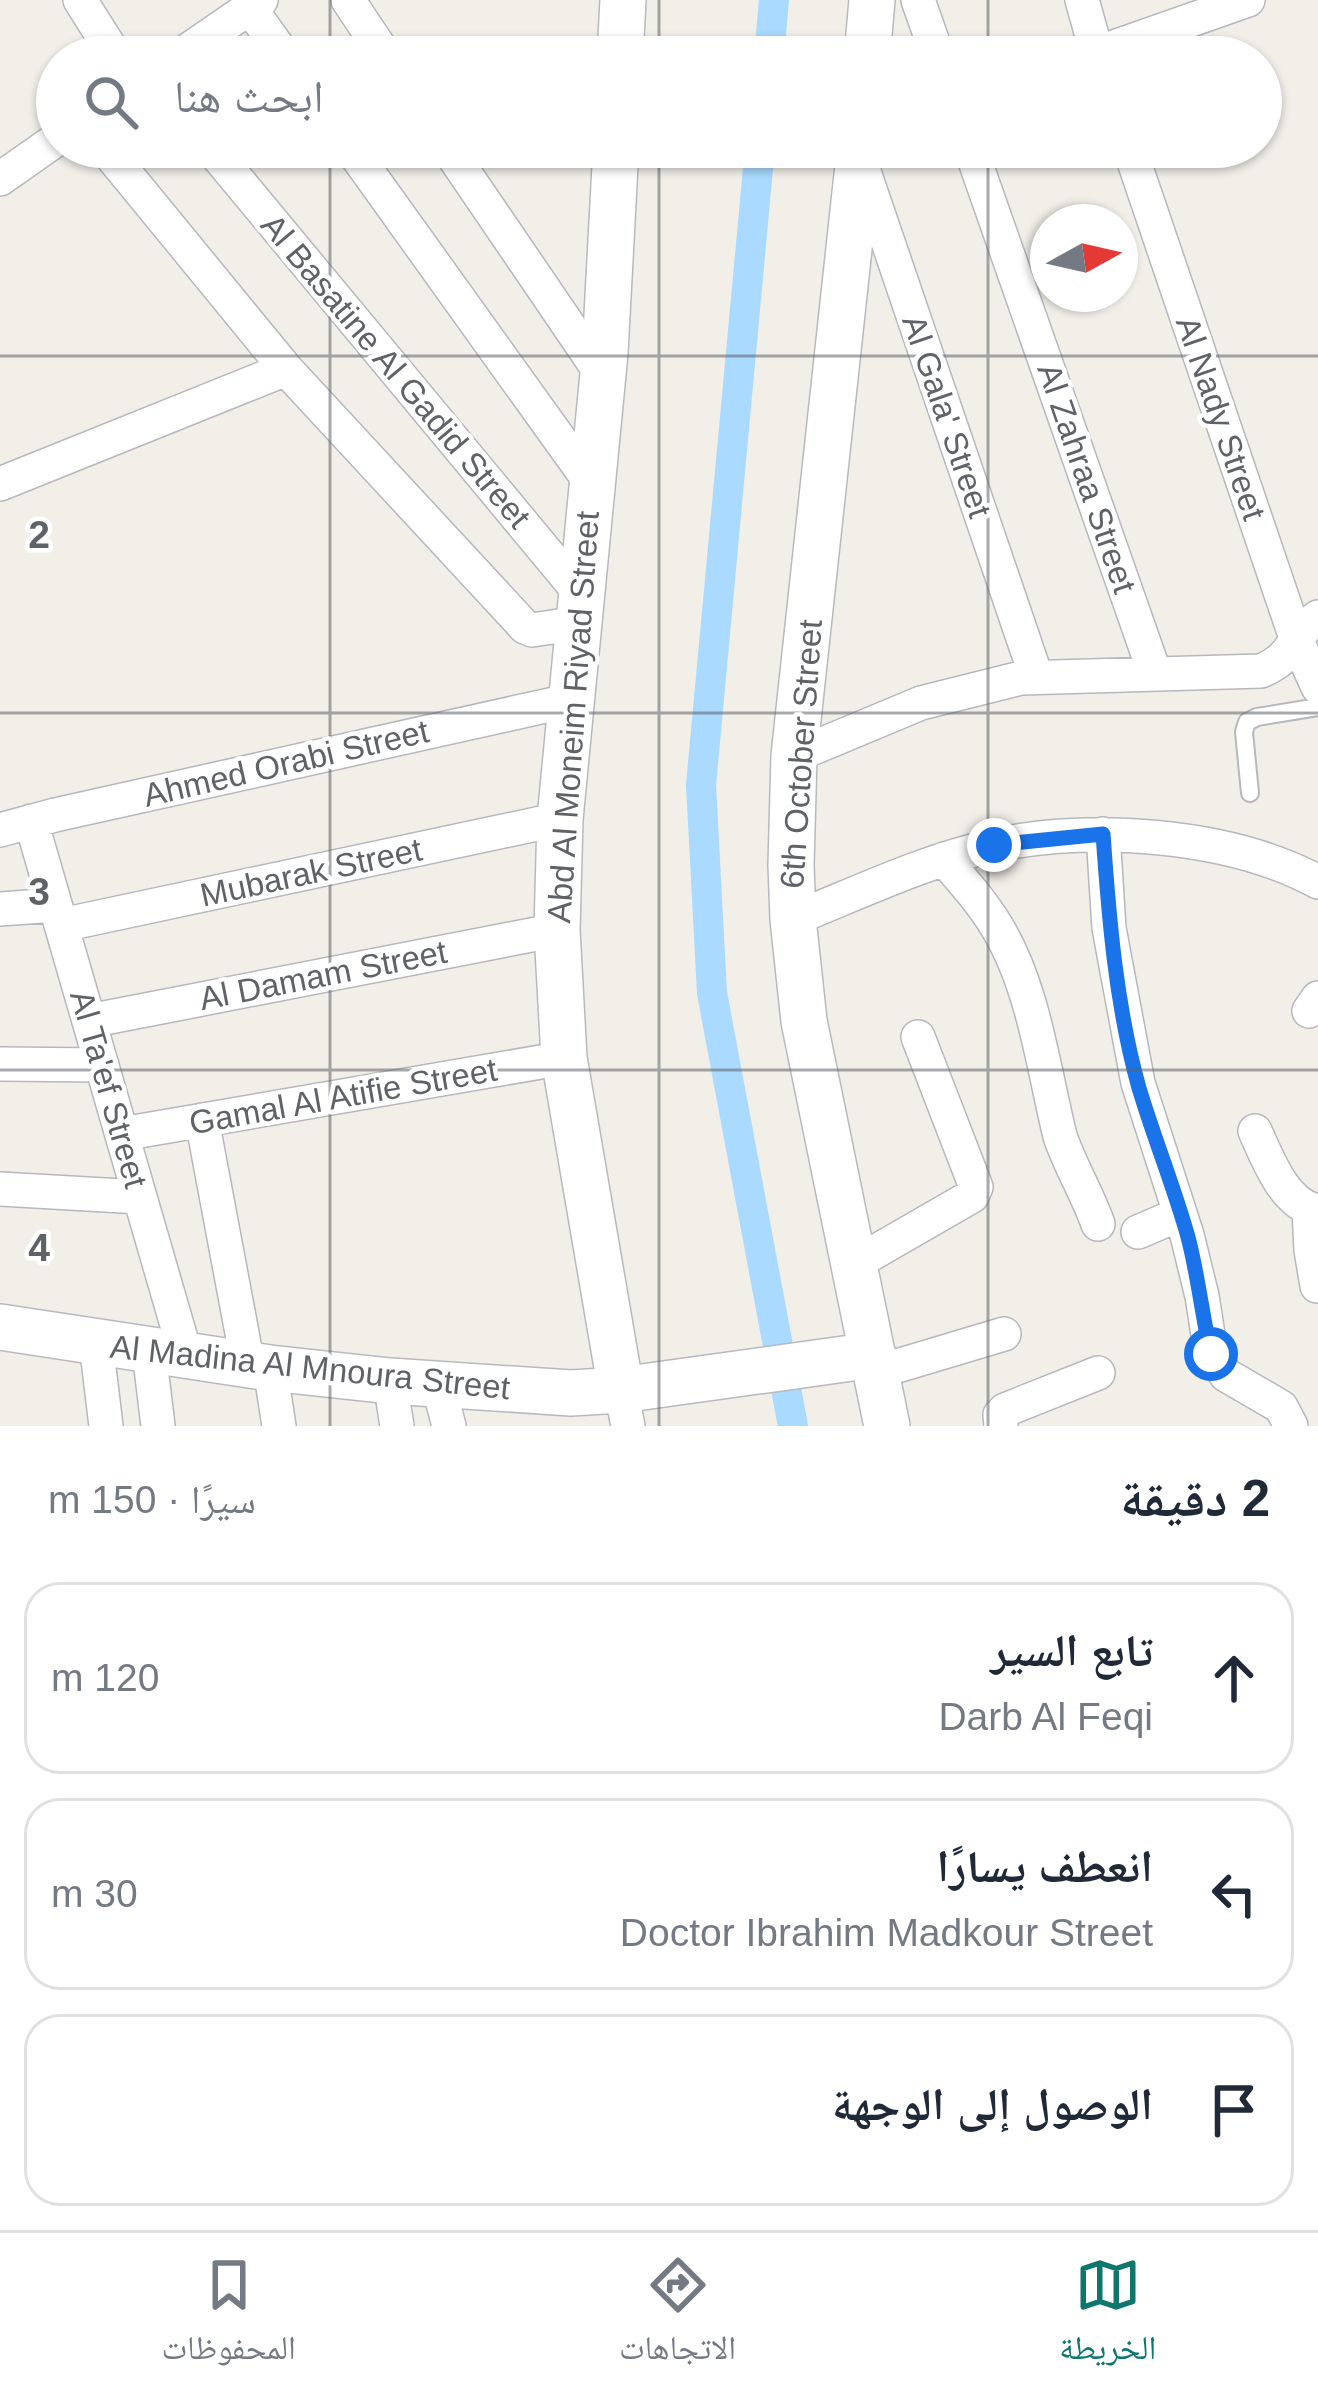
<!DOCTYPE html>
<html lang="ar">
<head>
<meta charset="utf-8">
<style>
  :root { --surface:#fff; --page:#f6f6f7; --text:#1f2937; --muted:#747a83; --line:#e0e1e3; --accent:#0f766e }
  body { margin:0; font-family:Arial,"Noto Naskh Arabic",sans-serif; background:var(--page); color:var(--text); direction:rtl }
  .compass { position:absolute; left:1030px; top:204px; width:108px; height:108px; border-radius:50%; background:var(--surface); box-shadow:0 3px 9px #0004; rotate:82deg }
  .stop { position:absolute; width:36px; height:36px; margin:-27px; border:9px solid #1a73e8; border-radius:50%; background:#fff }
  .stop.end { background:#1a73e8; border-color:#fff; box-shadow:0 3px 12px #0008 }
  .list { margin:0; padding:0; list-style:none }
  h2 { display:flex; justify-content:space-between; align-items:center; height:156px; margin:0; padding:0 48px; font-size:51px }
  h2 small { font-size:39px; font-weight:400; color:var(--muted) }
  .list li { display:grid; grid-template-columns:78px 1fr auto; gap:36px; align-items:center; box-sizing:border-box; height:192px; margin:0 24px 24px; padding:0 24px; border:3px solid var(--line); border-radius:36px }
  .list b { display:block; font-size:45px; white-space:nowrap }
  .list p { margin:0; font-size:39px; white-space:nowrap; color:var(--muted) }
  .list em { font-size:39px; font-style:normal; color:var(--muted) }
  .icon { flex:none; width:66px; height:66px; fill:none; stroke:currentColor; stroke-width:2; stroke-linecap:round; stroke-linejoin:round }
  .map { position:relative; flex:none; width:1318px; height:1426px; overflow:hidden; direction:ltr }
  .search { position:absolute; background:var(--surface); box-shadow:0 3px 9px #0004; left:36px; right:36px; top:36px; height:132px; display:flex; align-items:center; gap:30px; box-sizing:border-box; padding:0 42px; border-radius:66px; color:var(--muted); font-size:45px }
  .sheet { height:804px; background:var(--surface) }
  nav { display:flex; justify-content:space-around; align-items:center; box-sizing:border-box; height:168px; border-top:3px solid var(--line); background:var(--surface); font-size:33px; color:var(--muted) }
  nav a { display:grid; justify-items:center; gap:6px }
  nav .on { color:var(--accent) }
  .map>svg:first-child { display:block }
</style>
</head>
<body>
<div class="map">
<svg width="1318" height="1426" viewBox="0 0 1318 1426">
  <rect width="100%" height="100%" fill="#f1efe8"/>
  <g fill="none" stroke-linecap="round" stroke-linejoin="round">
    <!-- canal -->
    <path stroke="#aadaff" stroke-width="30" d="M769 57 774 0
      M760 147 701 785 712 993 793 1426"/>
    <!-- lane casing -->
    <g stroke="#b5b8bc" stroke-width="20">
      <path id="lane" d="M1250 793 1244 732 1247 722 1257 717 1318 707"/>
    </g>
    <!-- street casing -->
    <g stroke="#b5b8bc" stroke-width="36">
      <path id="street" d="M80 0 116 57
        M348 0 386 57
        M918 0 938 57
        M1082 0 1098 57
        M250 8 285 57
        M1097 53 1248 0
        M178 57 261 0
        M104 147 286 369 525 627 532 630 579 623
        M210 147 581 594
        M350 147 591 483
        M447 147 603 376
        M970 147 1155 674
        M1129 147 1297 641 1318 687
        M861 163 1036 676
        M0 179 57 139
        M0 484 286 369
        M794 756 921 703 1021 678 1261 671C1296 657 1291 635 1318 617
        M31 821 186 1356
        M0 830 55 815 572 700
        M1103 834 1109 928 1138 1083 1187 1235 1202 1296 1211 1354 1226 1375 1281 1407 1291 1426
        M944 859C963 881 982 902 997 927 1034 988 1043 1067 1060 1136 1070 1166 1087 1193 1098 1224
        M0 909 55 905
        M793 919C858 893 924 861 992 846 1090 824 1230 834 1318 882
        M62 925 560 819
        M1309 1011 1318 998
        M89 1021 557 930
        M0 1064 102 1065
        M202 1120 248 1365
        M1255 1131C1268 1159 1284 1205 1318 1211
        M122 1134 564 1058
        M0 1189 140 1197
        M1309 1210 1311 1250 1317 1286
        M1138 1232 1180 1214
        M854 1264 972 1196 976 1187 918 1037
        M96 1343 106 1426
        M149 1351 158 1426
        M270 1368 279 1426
        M877 1372 1004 1334
        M390 1381 397 1426
        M438 1384 449 1426
        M621 1390 628 1426
        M1001 1426 1000 1415 1005 1410 1098 1373"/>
    </g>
    <!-- secondary casing -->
    <g stroke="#b6babf" stroke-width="48">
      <path id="secondary" d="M620 57 623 0
        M867 57 872 0
        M616 147 605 353 560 819 557 930 564 1058 621 1390
        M860 147 794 756 791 865 793 919 804 1021 887 1426
        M0 1327 270 1368 390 1381 571 1393 621 1390 873 1355"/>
    </g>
    <!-- lane -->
    <use href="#lane" stroke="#fff" stroke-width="16"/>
    <!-- street -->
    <use href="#street" stroke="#fff" stroke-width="33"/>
    <!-- secondary -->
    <use href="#secondary" stroke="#fff" stroke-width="45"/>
  </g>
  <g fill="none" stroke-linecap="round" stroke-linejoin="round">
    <!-- route -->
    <path stroke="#1a73e8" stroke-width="15" d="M994 845 1103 834C1109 919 1116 1006 1139 1088 1154 1138 1174 1187 1188 1237 1198 1275 1202 1315 1211 1354"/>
  </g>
  <!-- grid -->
  <path fill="none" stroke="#5f6368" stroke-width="3" stroke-opacity="0.55" d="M330 0V57M659 0V57M988 0V57M330 147V1426M659 147V1426M988 147V1426M0 356H1318M0 713H1318M0 1070H1318"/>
  <g text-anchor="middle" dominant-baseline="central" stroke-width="9" stroke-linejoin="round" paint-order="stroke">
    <!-- street labels -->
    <g font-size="33" fill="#5f6368" stroke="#fff">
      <text transform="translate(396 371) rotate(50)">Al Basatine Al Gadid Street</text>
      <text transform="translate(947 416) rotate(71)">Al Gala' Street</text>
      <text transform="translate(1221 418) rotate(71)">Al Nady Street</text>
      <text transform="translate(1087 478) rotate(71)">Al Zahraa Street</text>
      <text transform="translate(573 717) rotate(-86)">Abd Al Moneim Riyad Street</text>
      <text transform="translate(801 754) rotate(-86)">6th October Street</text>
      <text transform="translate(286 763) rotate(-13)">Ahmed Orabi Street</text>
      <text transform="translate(311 872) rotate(-12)">Mubarak Street</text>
      <text transform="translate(323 975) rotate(-11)">Al Damam Street</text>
      <text transform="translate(109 1089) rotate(74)">Al Ta'ef Street</text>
      <text transform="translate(343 1096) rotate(-10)">Gamal Al Atifie Street</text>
      <text transform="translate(310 1367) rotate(6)">Al Madina Al Mnoura Street</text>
    </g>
  </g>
  <g font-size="39" text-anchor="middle" font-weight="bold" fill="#5f6368" stroke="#fff" stroke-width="9" stroke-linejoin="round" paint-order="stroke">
    <text x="39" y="548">2</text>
    <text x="39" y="905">3</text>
    <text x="39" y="1261">4</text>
  </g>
</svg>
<svg class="compass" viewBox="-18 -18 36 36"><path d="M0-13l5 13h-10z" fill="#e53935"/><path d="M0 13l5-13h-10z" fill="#747a83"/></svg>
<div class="stop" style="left:1211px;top:1354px"></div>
<div class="stop end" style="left:994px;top:845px"></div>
<div class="search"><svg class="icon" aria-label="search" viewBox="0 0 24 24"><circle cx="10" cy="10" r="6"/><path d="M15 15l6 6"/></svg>ابحث هنا</div>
</div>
<section class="sheet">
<h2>2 دقيقة<small>سيرًا · 150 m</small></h2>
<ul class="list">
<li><svg class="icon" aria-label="ahead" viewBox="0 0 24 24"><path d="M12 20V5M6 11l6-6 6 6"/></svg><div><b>تابع السير</b><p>Darb Al Feqi</p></div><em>120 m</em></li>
<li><svg class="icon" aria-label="left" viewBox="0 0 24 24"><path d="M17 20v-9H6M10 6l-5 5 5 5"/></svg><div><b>انعطف يسارًا</b><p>Doctor Ibrahim Madkour Street</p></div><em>30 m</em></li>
<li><svg class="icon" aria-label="arrive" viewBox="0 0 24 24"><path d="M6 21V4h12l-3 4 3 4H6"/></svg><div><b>الوصول إلى الوجهة</b></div></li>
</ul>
</section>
<nav>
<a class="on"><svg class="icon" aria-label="map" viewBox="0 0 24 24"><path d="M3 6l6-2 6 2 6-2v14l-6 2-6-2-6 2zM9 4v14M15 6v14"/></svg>الخريطة</a>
<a><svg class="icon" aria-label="directions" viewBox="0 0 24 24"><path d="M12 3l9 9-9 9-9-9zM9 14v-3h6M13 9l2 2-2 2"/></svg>الاتجاهات</a>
<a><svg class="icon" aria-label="saved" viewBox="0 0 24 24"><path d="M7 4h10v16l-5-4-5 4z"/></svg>المحفوظات</a>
</nav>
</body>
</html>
